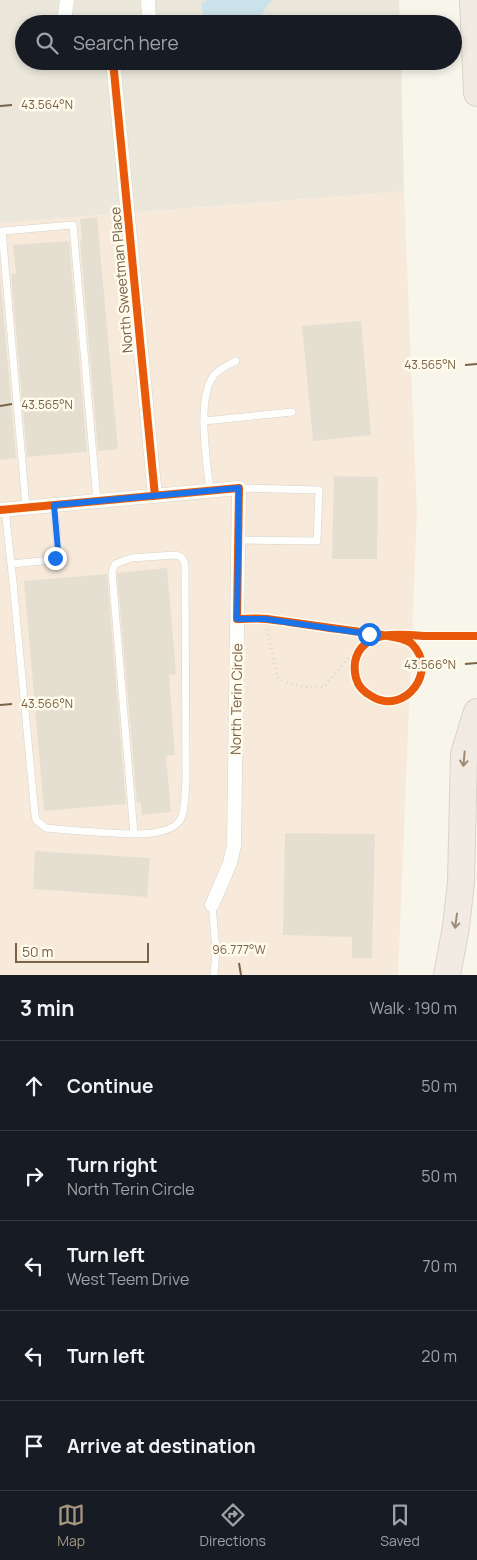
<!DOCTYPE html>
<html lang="en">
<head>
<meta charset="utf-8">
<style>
  :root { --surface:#171b24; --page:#20242c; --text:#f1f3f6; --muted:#9ea1a6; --line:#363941; --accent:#a69680 }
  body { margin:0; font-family:Manrope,sans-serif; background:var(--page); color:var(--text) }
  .scale { position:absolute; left:15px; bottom:12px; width:134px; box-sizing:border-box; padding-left:5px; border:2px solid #7a6247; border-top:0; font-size:14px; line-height:18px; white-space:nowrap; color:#7a6247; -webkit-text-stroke:4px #fffbed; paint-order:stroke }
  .stop { position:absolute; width:15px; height:15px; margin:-11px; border:4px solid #1a73e8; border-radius:50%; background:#fff }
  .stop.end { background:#1a73e8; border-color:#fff; box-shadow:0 1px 5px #0008 }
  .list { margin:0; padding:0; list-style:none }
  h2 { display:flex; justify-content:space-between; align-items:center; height:65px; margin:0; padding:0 20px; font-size:21px }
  h2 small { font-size:16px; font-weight:400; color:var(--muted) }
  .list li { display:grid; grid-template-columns:32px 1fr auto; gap:15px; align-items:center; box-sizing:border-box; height:90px; padding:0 20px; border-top:1px solid var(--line) }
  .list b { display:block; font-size:19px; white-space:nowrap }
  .list p { margin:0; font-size:16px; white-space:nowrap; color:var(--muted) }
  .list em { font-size:16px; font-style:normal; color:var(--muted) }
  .icon { flex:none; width:28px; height:28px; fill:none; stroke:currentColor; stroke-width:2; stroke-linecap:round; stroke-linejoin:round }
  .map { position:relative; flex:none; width:477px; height:975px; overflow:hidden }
  .search { position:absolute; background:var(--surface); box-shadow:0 2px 8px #0003; left:15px; right:15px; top:15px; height:55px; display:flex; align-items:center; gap:12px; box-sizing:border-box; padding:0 18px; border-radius:28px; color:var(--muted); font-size:19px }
  .sheet { height:515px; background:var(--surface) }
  nav { display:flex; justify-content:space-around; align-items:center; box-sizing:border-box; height:70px; border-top:1px solid var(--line); background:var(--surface); font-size:14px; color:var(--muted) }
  nav a { display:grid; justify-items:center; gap:2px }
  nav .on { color:var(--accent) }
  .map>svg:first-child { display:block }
</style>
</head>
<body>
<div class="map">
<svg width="477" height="975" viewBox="0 0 477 975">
  <rect width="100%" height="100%" fill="#f8f6eb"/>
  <!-- commercial -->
  <path fill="#f7eadb" d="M404 191 417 513 398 975H0V223Z"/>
  <!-- industrial -->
  <path fill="#ebe7db" d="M0 0H399L400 24H24V61H401L404 191 0 223Z"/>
  <!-- water -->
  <path fill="#cae2ea" d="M207 0H274L268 4 256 24H207L204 20 201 3Z"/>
  <!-- building -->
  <path fill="#e5dfd2" d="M97 217 118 449 98 451 80 240 82 239 80 219Z
    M69 241 87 452 27 457 11 274H16L13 245Z
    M0 274 16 458 0 460Z
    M361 321 371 435 313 441 302 326Z
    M334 476 378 477 377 559H332Z
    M167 568 176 674 169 675 175 755 166 756 171 812 142 815 141 803H137L117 573Z
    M107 574 126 804 44 811 24 581Z
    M285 833 375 834 372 958H352V937L283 935Z
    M35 851 150 858 147 897 33 889Z"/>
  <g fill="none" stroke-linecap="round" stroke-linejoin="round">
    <!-- lane casing -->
    <g stroke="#d7d3c9" stroke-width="8">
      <path id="lane" d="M204 421 292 412
        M210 491C207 463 195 393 216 373 221 368 230 364 236 361
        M26 507 2 231 73 225 97 501
        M5 509 13 582 35 815 36 820 46 828C63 830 79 831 96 832 116 833 174 841 182 816 185 807 185 791 186 781L185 564C183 558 181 556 175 555L131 558 115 564 112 572 134 834
        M238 540 317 541 319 490 239 488
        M11 564 52 560 55 558 58 550 54 505
        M212 905 216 950 214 975"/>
    </g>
    <!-- street casing -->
    <g stroke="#d7d3c9" stroke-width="15">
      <path id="street" d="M67 0 65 14 67 24
        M147 24 149 17 148 0
        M113 61 155 496
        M0 510 239 488 234 845 230 863 212 905"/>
    </g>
    <!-- highway casing -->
    <g stroke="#dad3c8" stroke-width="28">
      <path id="highway" d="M473 0 477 93
        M447 975 456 927 461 882 464 754 477 712"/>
    </g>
    <!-- path -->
    <path stroke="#dcd6cc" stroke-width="3" stroke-dasharray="1 4" stroke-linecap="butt" d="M265 619 277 677C287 685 314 690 325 686L369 634"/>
    <!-- lane -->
    <use href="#lane" stroke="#fefefc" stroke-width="7"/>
    <!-- street -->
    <use href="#street" stroke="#fefefc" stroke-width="14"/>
    <!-- highway -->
    <use href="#highway" stroke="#f2ebe4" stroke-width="26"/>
    <!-- cycleway casing -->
    <g stroke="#fffbed" stroke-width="11">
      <path id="cycleway" d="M113 61 155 496
        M0 510 239 488 237 619C247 619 257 618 267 619 293 622 320 627 346 630 365 633 384 634 402 639 406 640 410 642 412 644 439 671 405 715 373 697 365 693 358 686 356 678 350 653 365 637 390 635 401 634 413 635 424 636 442 636 459 636 477 636"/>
    </g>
    <!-- cycleway -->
    <use href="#cycleway" stroke="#e8590c" stroke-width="8"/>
  </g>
  <!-- one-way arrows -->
  <defs><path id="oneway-shaft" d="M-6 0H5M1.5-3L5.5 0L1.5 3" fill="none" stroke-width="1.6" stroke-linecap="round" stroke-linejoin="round" transform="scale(1.25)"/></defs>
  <g stroke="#9e8b76">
    <use href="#oneway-shaft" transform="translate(464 759) rotate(95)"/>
    <use href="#oneway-shaft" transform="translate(456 921) rotate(98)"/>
  </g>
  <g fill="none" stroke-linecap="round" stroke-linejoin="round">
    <!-- route -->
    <path stroke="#1a73e8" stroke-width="6" d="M55 558 58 550 54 505 239 488 237 619H265L369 634"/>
  </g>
  <!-- ticks -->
  <path fill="none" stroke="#7a6247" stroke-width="2" d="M0 106 12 105M465 365 477 364M0 406 12 404M465 664 477 663M0 705 12 704M239 963 241 975"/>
  <g text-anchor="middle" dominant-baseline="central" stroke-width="5" stroke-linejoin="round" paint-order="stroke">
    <!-- street labels -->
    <g font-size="14" fill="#7a6247" stroke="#fffbed">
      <text transform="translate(121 280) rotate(-95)">North Sweetman Place</text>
      <text transform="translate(236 699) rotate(-89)">North Terin Circle</text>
    </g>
  </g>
  <g font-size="12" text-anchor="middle" fill="#7a6247" stroke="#fffbed" stroke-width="5" stroke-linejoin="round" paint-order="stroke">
    <text x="47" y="109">43.564°N</text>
    <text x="430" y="369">43.565°N</text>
    <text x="47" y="409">43.565°N</text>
    <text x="430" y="669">43.566°N</text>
    <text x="47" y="708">43.566°N</text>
    <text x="239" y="954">96.777°W</text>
  </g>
</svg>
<div class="scale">50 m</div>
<div class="stop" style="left:369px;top:634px"></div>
<div class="stop end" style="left:55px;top:558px"></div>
<div class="search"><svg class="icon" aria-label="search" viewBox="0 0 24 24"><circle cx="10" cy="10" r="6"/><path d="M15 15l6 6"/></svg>Search here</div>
</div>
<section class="sheet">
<h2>3 min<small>Walk · 190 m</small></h2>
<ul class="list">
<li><svg class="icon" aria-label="ahead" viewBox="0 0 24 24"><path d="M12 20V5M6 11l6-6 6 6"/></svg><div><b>Continue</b></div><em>50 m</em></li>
<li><svg class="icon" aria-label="right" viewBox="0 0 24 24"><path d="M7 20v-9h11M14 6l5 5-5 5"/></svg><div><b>Turn right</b><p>North Terin Circle</p></div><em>50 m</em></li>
<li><svg class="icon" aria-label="left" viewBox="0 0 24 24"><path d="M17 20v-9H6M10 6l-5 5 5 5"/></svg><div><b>Turn left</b><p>West Teem Drive</p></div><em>70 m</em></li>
<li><svg class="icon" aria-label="left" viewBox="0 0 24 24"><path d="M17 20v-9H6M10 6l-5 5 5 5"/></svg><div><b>Turn left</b></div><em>20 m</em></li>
<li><svg class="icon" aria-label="arrive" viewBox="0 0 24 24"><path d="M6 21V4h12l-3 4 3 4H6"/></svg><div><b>Arrive at destination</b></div></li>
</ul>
</section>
<nav>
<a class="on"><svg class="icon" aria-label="map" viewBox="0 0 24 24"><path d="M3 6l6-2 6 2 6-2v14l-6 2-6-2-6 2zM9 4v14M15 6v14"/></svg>Map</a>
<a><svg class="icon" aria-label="directions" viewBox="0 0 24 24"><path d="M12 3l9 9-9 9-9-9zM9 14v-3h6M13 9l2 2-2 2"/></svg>Directions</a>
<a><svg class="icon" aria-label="saved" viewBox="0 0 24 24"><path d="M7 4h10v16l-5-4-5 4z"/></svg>Saved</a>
</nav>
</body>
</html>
